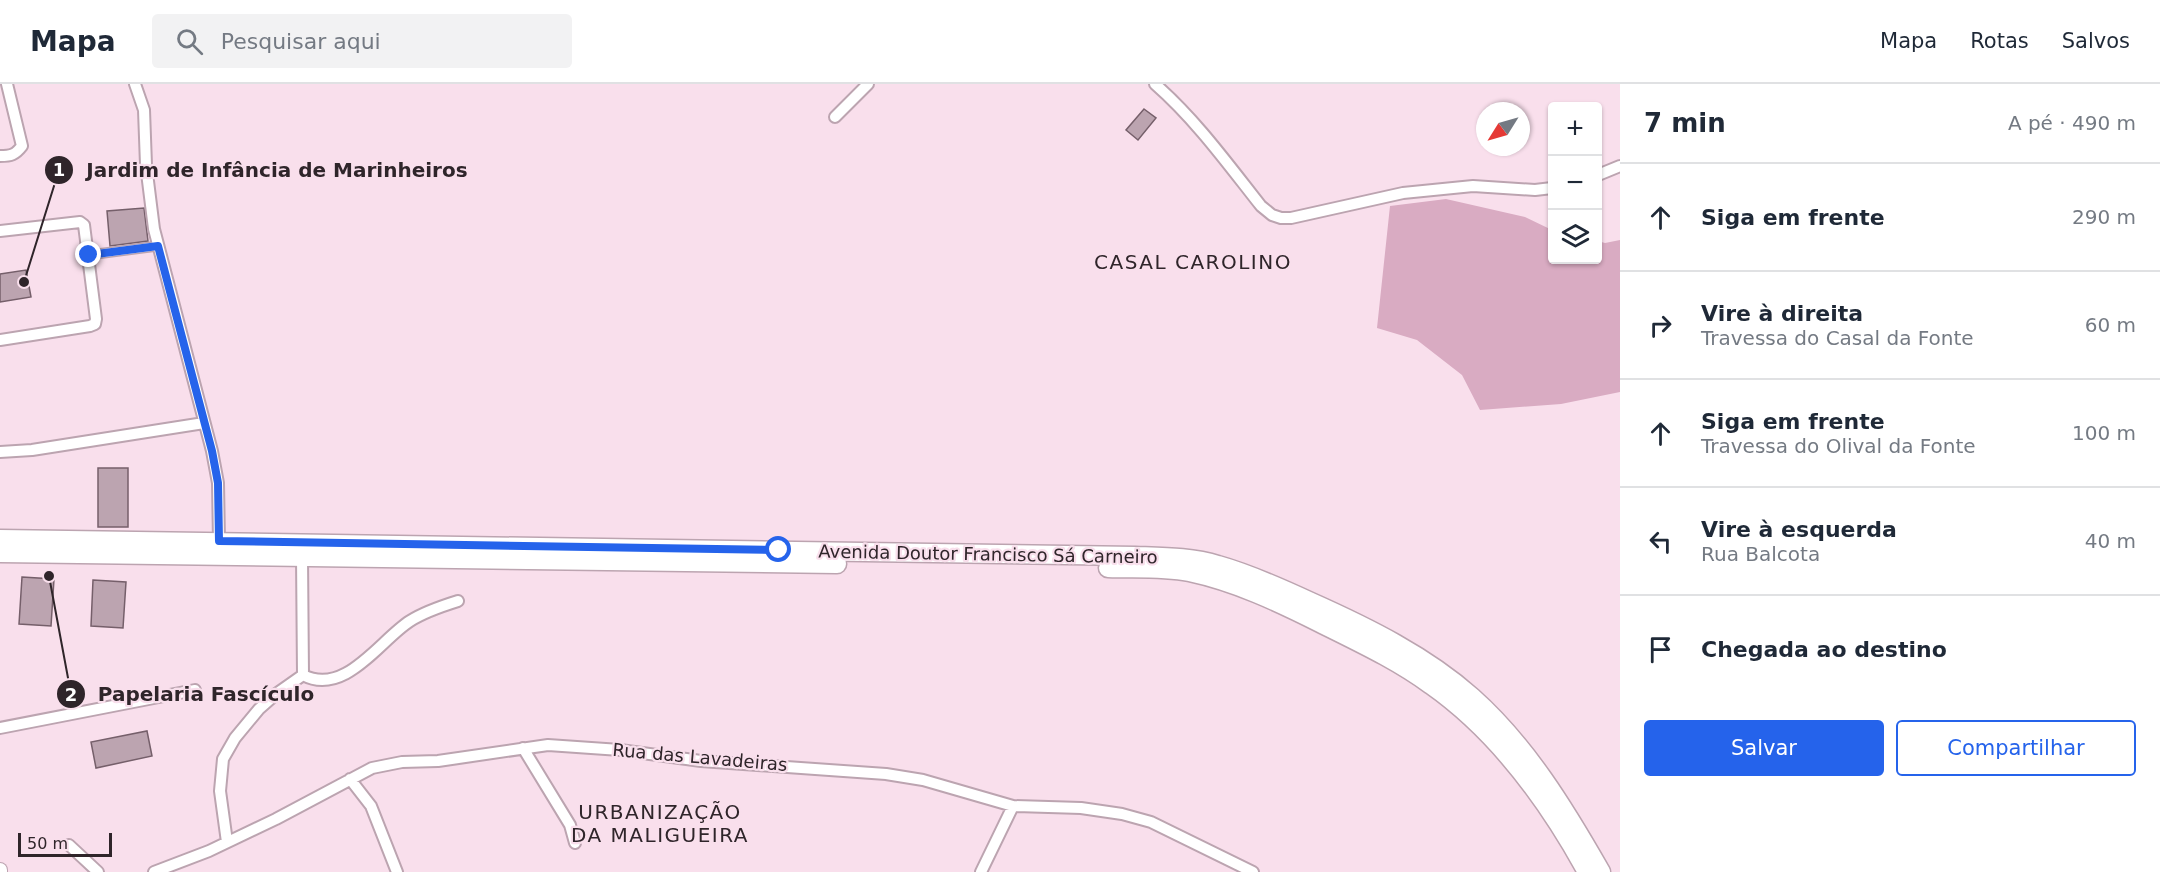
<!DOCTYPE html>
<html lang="pt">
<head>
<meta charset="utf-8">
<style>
  :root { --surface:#fff; --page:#f2f2f3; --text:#1f2937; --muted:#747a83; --line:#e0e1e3; --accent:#2563eb }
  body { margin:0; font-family:"DejaVu Sans",sans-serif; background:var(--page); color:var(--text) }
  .controls { position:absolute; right:18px; top:18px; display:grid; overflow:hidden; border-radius:6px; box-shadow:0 2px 4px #0004 }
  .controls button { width:54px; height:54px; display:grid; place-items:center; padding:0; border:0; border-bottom:2px solid var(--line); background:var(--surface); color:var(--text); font:30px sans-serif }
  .compass { position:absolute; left:1476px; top:18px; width:54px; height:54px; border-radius:50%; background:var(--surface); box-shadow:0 2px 4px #0004; rotate:233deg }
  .scale { position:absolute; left:18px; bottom:15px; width:94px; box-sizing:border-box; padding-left:6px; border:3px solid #2f252a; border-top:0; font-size:16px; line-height:21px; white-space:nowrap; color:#2f252a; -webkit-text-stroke:4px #f9dfec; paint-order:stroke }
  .stop { position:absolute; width:18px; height:18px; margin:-14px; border:4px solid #2563eb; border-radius:50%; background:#fff }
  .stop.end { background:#2563eb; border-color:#fff; box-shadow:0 2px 6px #0008 }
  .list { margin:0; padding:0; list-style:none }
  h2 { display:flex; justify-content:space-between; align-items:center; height:78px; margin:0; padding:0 24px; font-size:26px }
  h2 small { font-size:20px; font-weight:400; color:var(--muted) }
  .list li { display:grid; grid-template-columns:39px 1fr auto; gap:18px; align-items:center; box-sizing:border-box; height:108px; padding:0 24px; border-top:2px solid var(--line) }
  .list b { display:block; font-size:22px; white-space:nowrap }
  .list p { margin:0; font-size:20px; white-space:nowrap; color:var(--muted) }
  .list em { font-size:20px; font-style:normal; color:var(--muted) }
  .actions { display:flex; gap:12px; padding:18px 24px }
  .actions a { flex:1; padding:14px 0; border:2px solid var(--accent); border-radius:6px; text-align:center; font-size:21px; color:var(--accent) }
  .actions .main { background:var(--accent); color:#fff }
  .icon { flex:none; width:33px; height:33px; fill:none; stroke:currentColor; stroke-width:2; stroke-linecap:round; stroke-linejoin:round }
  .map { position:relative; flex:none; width:1620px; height:788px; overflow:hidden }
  header { display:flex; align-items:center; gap:36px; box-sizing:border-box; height:84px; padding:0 30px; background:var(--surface); border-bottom:2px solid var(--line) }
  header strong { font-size:28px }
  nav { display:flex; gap:33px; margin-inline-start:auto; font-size:21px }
  .search { width:420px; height:54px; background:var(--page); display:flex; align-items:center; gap:15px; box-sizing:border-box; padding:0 21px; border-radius:6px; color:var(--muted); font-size:22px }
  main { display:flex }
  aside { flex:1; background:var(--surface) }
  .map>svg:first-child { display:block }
</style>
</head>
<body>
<header>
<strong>Mapa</strong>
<div class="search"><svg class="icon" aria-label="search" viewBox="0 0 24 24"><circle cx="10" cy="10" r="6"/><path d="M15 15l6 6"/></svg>Pesquisar aqui</div>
<nav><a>Mapa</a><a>Rotas</a><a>Salvos</a></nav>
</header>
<main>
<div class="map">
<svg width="1620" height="788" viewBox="0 0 1620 788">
  <rect width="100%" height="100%" fill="#f9dfec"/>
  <!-- green -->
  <path fill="#d9abc2" d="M1446 115 1525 133 1552 146V176H1598V157L1605 159 1620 156V308L1561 320 1480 326 1462 291 1417 256 1377 244 1390 122Z"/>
  <!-- building -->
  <path fill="#bca4b0" stroke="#755f6a" stroke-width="1.5" d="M1144 25 1156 34 1138 56 1126 46Z
    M144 124 148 157 110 162 107 127Z
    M26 186 31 213 0 218V190Z
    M98 384H128V443H98Z
    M22 493 54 495 51 542 19 540Z
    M93 496 126 498 123 544 91 542Z
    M147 647 152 672 96 684 91 658Z"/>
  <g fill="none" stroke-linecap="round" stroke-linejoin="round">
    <!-- pedestrian casing -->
    <g stroke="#bca4b0" stroke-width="11">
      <path id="pedestrian" d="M89 171 158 162"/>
    </g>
    <!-- minor casing -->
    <g stroke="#bca4b0" stroke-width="14">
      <path id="minor" d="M135 0 144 26 146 81 154 145 212 367 218 399 219 457
        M1155 0C1196 36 1227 79 1261 122L1272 131 1281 134H1291L1403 109 1473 102 1535 106 1552 104
        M835 33 868 0
        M0 72C11 72 15 71 22 62L7 0
        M1598 91 1620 82
        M0 147 80 138 84 141 96 235 95 240 90 242 0 256
        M0 368 32 366 204 339
        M303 591C345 613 380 556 410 537 424 528 442 522 458 517
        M0 644 195 606
        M523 664 570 741 575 759
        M350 695 371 722 397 788
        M227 758 220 707 223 675 235 654 259 625 276 610 303 591 302 473
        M69 761 98 788
        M154 788 209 767 276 735 372 684 402 678 438 677 548 661 620 666 701 677 886 690 923 696 1013 722 1081 724 1122 730 1151 738 1253 788
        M981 788 1013 722"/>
    </g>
    <!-- tertiary casing -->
    <g stroke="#bca4b0" stroke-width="16">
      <path id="tertiary" d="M0 786V788"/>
    </g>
    <!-- primary casing -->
    <g stroke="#bca4b0" stroke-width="21">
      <path id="primary" d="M0 455 1136 472C1164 473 1192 473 1218 481 1250 490 1281 504 1311 518 1367 543 1426 572 1472 613 1526 661 1565 725 1601 788
        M0 469 837 480
        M1108 484C1134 485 1163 483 1189 488 1236 498 1278 518 1320 539 1358 558 1397 576 1431 601 1498 648 1548 717 1587 788"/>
    </g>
    <!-- pedestrian -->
    <use href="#pedestrian" stroke="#fff" stroke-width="8"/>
    <!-- minor -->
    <use href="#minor" stroke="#fff" stroke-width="10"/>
    <!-- tertiary -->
    <use href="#tertiary" stroke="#fff" stroke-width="14"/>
    <!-- primary -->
    <use href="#primary" stroke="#fff" stroke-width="18"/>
  </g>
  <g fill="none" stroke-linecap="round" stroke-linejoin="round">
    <!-- route -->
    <path stroke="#2563eb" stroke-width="8" d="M89 171 158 162 212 367 218 399 219 457 779 466"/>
  </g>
  <g text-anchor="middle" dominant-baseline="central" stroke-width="4.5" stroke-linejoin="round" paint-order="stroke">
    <!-- street labels -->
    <g font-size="18" fill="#2f252a" stroke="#f9dfec">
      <text transform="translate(988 470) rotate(1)">Avenida Doutor Francisco Sá Carneiro</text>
      <text transform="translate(700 673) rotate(5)">Rua das Lavadeiras</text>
    </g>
    <!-- neighbourhood labels -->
    <g font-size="20" letter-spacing="1.5" fill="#2f252a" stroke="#f9dfec">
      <text x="1193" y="178">CASAL CAROLINO</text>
      <text x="660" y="728">URBANIZAÇÃO<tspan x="660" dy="23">DA MALIGUEIRA</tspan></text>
    </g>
  </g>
  <!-- callouts -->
  <path fill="none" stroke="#2f252a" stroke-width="2" d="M24 198L59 86M49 492L71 610"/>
  <g fill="#2f252a" stroke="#f9dfec" stroke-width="2">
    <circle cx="24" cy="198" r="6"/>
    <circle cx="49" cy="492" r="6"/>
    <circle cx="59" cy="86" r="15"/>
    <circle cx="71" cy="610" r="15"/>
  </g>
  <g font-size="18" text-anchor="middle" font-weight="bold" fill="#fff">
    <text x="59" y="92">1</text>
    <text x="71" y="617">2</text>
  </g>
  <g font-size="20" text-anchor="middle" font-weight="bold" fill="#2f252a" stroke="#f9dfec" stroke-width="4.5" stroke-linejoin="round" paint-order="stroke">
    <text x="277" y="93">Jardim de Infância de Marinheiros</text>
    <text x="206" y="617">Papelaria Fascículo</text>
  </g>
</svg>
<div class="controls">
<button>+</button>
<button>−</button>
<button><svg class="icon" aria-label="layers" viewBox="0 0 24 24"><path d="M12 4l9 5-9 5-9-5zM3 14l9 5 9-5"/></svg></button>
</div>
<svg class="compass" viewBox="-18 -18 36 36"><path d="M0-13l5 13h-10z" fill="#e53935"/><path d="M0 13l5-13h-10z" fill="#747a83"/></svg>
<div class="scale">50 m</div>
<div class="stop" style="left:779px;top:466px"></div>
<div class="stop end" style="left:89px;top:171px"></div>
</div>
<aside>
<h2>7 min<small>A pé · 490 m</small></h2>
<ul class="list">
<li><svg class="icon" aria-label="ahead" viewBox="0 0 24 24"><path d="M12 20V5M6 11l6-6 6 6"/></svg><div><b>Siga em frente</b></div><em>290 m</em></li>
<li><svg class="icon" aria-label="right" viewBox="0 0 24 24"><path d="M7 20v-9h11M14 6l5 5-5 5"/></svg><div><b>Vire à direita</b><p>Travessa do Casal da Fonte</p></div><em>60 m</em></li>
<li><svg class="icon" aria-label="ahead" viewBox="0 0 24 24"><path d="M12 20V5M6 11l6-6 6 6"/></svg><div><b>Siga em frente</b><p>Travessa do Olival da Fonte</p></div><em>100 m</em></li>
<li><svg class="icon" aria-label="left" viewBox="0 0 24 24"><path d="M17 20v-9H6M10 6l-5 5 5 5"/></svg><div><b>Vire à esquerda</b><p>Rua Balcota</p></div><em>40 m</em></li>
<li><svg class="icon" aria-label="arrive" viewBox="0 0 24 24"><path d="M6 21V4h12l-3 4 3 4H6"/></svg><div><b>Chegada ao destino</b></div></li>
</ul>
<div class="actions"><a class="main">Salvar</a><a>Compartilhar</a></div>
</aside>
</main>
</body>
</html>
